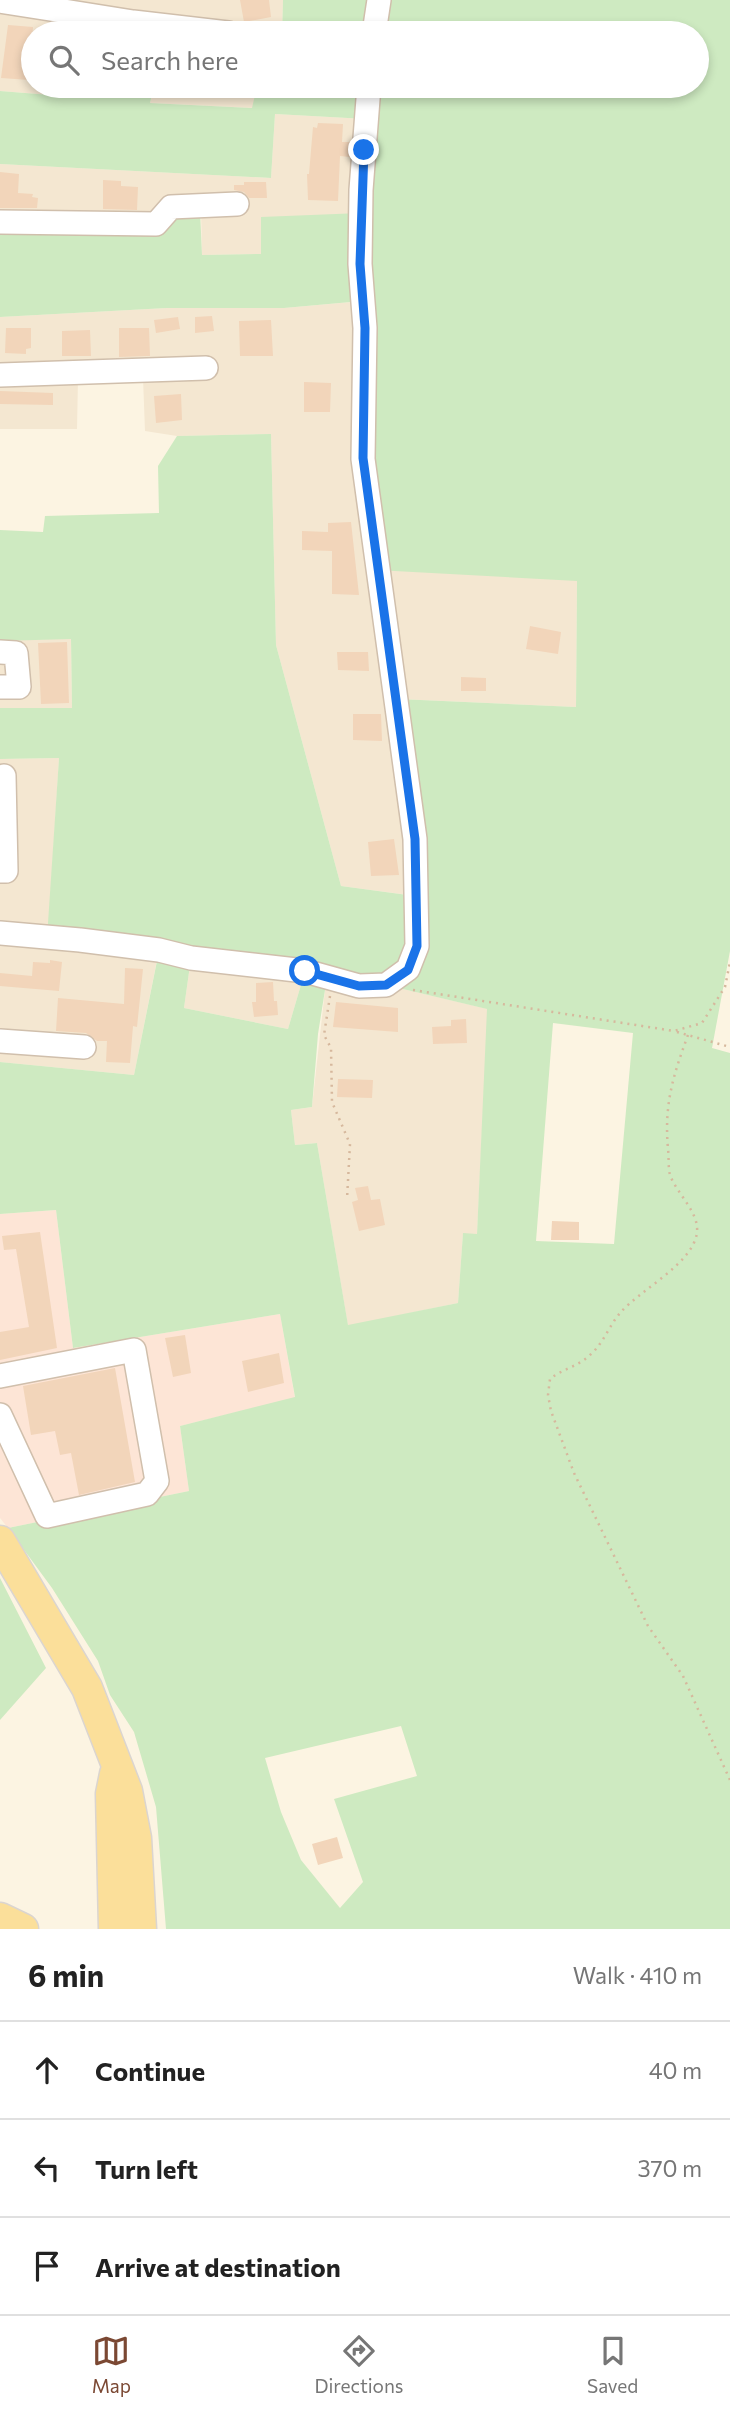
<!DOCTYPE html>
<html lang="en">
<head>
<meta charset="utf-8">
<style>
  :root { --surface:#fff; --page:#f2f2f2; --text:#222; --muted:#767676; --line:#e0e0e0; --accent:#7b4833 }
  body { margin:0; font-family:Commissioner,sans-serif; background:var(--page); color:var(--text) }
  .stop { position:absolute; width:21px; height:21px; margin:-16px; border:5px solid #1a73e8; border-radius:50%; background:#fff }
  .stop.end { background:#1a73e8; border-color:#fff; box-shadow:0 2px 7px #0008 }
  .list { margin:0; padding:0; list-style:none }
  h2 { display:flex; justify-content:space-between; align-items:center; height:91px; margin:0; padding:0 28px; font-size:30px }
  h2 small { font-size:23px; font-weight:400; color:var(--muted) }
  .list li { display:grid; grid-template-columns:46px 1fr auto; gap:21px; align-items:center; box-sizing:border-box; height:98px; padding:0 28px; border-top:2px solid var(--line) }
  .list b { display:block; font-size:26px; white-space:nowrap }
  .list em { font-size:23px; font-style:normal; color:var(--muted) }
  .icon { flex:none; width:38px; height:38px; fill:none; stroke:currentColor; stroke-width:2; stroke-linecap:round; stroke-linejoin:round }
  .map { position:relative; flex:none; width:730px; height:1929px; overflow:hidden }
  .search { position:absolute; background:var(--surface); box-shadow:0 4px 10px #0003; left:21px; right:21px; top:21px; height:77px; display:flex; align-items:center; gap:18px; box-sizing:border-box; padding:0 24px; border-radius:38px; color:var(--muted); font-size:26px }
  .sheet { height:385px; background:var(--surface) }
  nav { display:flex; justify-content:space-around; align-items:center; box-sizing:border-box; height:98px; border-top:2px solid var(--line); background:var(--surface); font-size:19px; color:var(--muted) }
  nav a { display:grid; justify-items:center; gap:4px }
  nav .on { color:var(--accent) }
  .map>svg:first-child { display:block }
</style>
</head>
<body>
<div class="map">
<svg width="730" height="1929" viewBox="0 0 730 1929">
  <rect width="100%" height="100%" fill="#fcf4e2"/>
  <!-- residential -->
  <path fill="#f4e7d1" d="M0 0H283L282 33H170L71 14 69 33H33V86H64L63 96 0 91Z
    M154 86H257L253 108 150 103Z
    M275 114 366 119 361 214 261 254 202 255 201 210 159 227 0 223V164L271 178Z
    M363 301 577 580 576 707 399 699 416 896 341 886 276 645 271 434 177 436 145 431 143 378 78 379 77 429H0V317L167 308H284Z
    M71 638 72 708H0V641Z
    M59 758 48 937 159 950 134 1075 0 1062V759Z
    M191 958 305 971 288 1029 184 1008Z
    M386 985 488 1009 477 1235 463 1234 458 1303 348 1326 317 1143 295 1145 291 1110 312 1107 325 990Z"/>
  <!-- commercial -->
  <path fill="#fde5d6" d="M56 1210 73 1348 280 1314 295 1398 180 1426 189 1491 8 1528 0 1518V1214Z"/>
  <!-- green -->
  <path fill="#ceeac1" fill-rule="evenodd" d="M283 0H730V951L712 1048 730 1053V1929H166L156 1807 134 1732 110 1695 98 1661 52 1588 8 1528 189 1491 180 1426 295 1397 280 1314 73 1348 56 1210 0 1214V1062L134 1075 159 951 47 938 59 758 0 759V708H72L71 639 0 641V530L43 532 45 516 159 513 158 466 177 436 271 434 276 645 341 886 415 896 398 699 576 707 577 581 376 570 362 301 284 308H167L0 317V223L159 227 171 210H200L202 255 261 254V217L361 213 366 119 275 114 271 178 0 164V91L63 96 64 86H154L150 103 252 108 257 86H697V33H282ZM191 958 305 971 288 1029 184 1008ZM386 985 487 1009 477 1234 463 1233 458 1303 348 1325 317 1143 295 1145 291 1110 312 1107 318 1034 325 990ZM553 1023 633 1033 614 1244 536 1241ZM401 1726 417 1776 334 1799 363 1882 340 1908 301 1860 281 1812 265 1758Z
    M0 1578 46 1668 0 1720Z"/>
  <!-- building -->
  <path fill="#f2d5ba" d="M240 0H269L271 17 244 22Z
    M8 25 33 27 29 80 1 78Z
    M318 123 343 124 342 142H351L350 157 340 156 338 201 308 200 307 174H309L313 127 317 128Z
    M0 172 19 174 18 193 33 194 32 197 38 198 37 208H0Z
    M103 180 121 181V186L138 187 137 210 103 209Z
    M244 182H266L267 198H249L244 192 234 190V185H244Z
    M212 316 214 331 195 333V317Z
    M178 317 180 329 156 333 154 320Z
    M271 320 273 356H240L239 321Z
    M6 328H31V348L26 349V354L5 353Z
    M119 328H149L150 356 119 357Z
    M90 330 91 356H62V331Z
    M304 382 331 383 330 412H304Z
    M0 391 53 393V405L0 404Z
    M181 394 182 420 156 423 154 396Z
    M351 522 359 595 332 594V551L302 550V531L328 532V523Z
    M530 626 561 632 558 654 526 649Z
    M67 642 69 703 41 704 38 643Z
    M337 652H368L369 671 338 670Z
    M461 677 486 678V691H461Z
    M353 714H381L382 741 353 740Z
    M394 839 399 875 371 876 368 842Z
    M50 960 62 962 59 991 0 986V973L32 976 33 962 50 963Z
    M125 968 143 969 137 1027 133 1026 130 1063 106 1062 107 1041H97L86 1033 56 1031 58 998 124 1004Z
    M273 982 274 1001H277L278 1015 254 1017 252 1002H256V983Z
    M336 1002 398 1008V1032L333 1027Z
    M466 1019 467 1043 433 1044 432 1027 451 1026V1020Z
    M338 1079 373 1080 372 1098 337 1097Z
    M368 1186 371 1200 380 1199 385 1225 359 1231 352 1202 358 1200 355 1188Z
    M552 1221 579 1222V1240H551Z
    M40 1232 57 1348 0 1360V1332L29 1327 16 1249 4 1250 2 1236Z
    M185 1335 191 1373 173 1377 165 1338Z
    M279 1353 284 1383 248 1392 242 1361Z
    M115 1368 135 1482 79 1495 71 1453 60 1455 55 1431 31 1435 23 1386Z
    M337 1837 343 1858 318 1865 312 1844Z"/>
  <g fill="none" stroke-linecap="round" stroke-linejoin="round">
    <!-- minor casing -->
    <g stroke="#d0bfac" stroke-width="26">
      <path id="minor" d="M0 1 133 22 228 33
        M374 33 379 0
        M0 222 156 224 171 207 237 204
        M0 375 206 368
        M0 652 16 653 19 687H0
        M0 871H6L4 776
        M0 933 80 940 159 950 191 958 305 971 359 986 386 985 408 969 417 946 415 839 363 459 365 328 360 264 361 190 369 86
        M0 1041 84 1047
        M0 1376 134 1350 157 1481 147 1494 47 1516 0 1415"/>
    </g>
    <!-- major casing -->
    <g stroke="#dbd5d0" stroke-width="33">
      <path id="major" d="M0 1541 87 1688 127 1791 136 1838 141 1929
        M0 1918 23 1929
        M114 1929 111 1794 115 1774"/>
    </g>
    <!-- path -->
    <path stroke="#d6b89d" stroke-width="2.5" stroke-dasharray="2 5" stroke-linecap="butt" d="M413 990 674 1031 702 1023 725 987 730 962
      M330 996 324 1035 331 1048 332 1102 350 1144 347 1199
      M677 1032 730 1047
      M688 1035C673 1076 664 1104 668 1149 669 1157 668 1167 670 1175 677 1194 699 1212 697 1232 694 1263 640 1290 621 1312 609 1325 604 1343 590 1355 579 1366 562 1369 550 1379L548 1395 551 1411 574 1473 648 1626 683 1676 730 1780"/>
    <!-- minor -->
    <use href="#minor" stroke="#fff" stroke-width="23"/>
    <!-- major -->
    <use href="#major" stroke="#fbdf9a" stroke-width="30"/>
  </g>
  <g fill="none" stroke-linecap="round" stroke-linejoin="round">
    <!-- route -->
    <path stroke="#1a73e8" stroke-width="9" d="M305 971 359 986 386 985 408 970 417 946 415 839 363 458 365 328 360 264 364 150"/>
  </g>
</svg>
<div class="stop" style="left:305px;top:971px"></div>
<div class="stop end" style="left:364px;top:150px"></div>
<div class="search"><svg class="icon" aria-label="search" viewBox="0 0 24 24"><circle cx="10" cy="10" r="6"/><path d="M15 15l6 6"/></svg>Search here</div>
</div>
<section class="sheet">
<h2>6 min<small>Walk · 410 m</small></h2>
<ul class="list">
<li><svg class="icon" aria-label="ahead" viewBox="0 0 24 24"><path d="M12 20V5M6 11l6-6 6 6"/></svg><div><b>Continue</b></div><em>40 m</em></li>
<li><svg class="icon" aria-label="left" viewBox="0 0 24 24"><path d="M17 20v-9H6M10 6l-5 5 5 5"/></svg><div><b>Turn left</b></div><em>370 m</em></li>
<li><svg class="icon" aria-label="arrive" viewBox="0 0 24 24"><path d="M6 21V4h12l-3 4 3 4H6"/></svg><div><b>Arrive at destination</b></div></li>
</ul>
</section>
<nav>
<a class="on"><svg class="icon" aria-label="map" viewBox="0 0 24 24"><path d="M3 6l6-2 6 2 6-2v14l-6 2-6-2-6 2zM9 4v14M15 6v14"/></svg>Map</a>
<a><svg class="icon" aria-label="directions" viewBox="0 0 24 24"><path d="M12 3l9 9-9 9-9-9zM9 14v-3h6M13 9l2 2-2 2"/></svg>Directions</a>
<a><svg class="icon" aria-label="saved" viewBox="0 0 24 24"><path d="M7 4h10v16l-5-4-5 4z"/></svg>Saved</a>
</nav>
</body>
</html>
